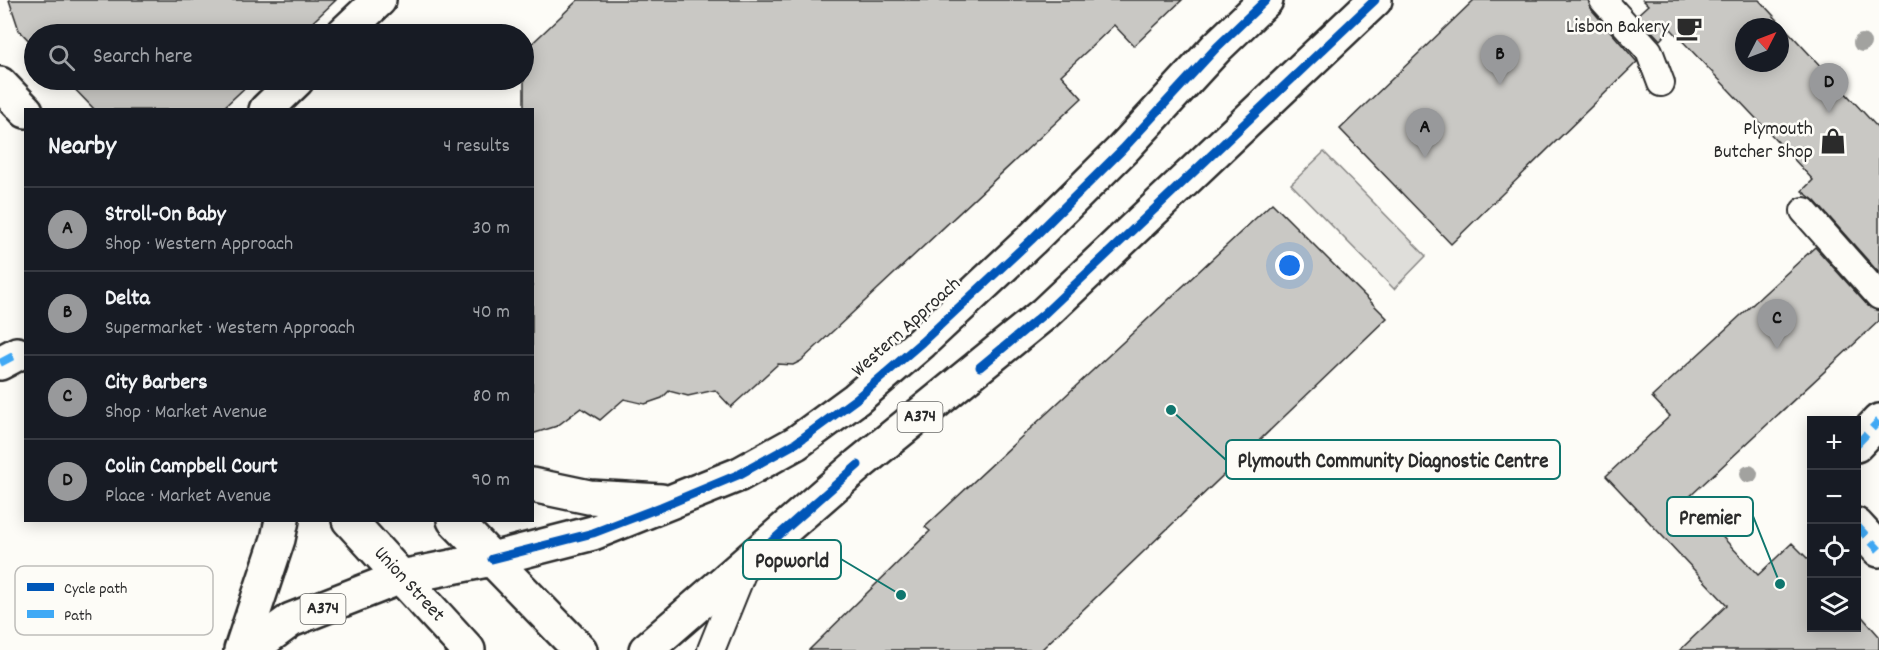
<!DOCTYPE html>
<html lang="en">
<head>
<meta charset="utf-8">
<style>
  :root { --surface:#171b24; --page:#20242c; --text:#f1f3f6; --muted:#9ea1a6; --line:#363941; --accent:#98999b }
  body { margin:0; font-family:Dekko,sans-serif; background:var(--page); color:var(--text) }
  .controls { position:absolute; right:18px; bottom:18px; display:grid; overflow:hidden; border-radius:0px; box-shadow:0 3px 15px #0003 }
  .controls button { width:54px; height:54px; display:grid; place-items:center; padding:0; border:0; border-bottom:2px solid var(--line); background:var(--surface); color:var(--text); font:30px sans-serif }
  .compass { position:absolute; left:1735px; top:18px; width:54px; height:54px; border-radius:50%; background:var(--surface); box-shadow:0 3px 15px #0003; rotate:48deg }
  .you { position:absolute; left:1290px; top:266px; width:21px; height:21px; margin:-15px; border:4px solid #fff; border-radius:50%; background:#1a73e8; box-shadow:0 0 0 9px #1a73e833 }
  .badge { display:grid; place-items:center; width:39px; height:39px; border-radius:50%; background:var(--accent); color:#111; font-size:20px; font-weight:700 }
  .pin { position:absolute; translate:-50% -50px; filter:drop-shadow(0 2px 3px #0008) }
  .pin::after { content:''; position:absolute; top:32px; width:21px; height:18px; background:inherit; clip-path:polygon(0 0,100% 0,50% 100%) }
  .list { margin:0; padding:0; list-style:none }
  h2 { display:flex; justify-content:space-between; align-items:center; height:78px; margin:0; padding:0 24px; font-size:26px }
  h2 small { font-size:20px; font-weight:400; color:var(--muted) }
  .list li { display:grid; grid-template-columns:39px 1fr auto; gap:18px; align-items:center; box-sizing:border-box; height:84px; padding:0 24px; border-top:2px solid var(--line) }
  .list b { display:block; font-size:22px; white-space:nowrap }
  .list p { margin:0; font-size:20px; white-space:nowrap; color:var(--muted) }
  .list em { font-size:20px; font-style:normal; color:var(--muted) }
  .icon { flex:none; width:33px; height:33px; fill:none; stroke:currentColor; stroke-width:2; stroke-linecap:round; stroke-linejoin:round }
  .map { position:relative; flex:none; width:1879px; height:650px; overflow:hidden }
  .search { position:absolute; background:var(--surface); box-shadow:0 3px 15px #0003; left:24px; top:24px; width:510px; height:66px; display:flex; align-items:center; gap:15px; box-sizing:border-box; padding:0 21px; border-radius:33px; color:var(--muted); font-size:22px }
  .panel { position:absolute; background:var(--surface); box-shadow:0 3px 15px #0003; left:24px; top:108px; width:510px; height:414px; border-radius:0px }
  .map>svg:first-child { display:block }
</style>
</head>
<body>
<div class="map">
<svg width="1879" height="650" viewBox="0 0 1879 650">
  <rect width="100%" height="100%" fill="#fdfcf7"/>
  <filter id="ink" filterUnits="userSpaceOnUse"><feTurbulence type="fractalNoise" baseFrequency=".0167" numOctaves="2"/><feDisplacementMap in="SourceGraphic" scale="12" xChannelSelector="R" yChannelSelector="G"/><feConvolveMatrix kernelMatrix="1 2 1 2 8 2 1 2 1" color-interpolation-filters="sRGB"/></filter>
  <g filter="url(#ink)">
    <!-- green -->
    <path fill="#dfdeda" stroke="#858482" stroke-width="1.5" d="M1324 152 1426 256 1394 289 1291 184Z"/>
    <!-- building -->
    <path fill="#c9c8c4" stroke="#2b2b2b" stroke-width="1.5" fill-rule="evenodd" d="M9 0H336L300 34H34V46L19 30Z
      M578 0H1182L1134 46 1114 25 1088 50 1061 75 1082 98 801 361 793 365 778 364 731 407 715 390 688 396 669 391 662 398 645 404 624 399 600 420 581 408 557 426 532 434V110H524V51Z
      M1474 0H1588L1592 10 1637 62 1451 244 1340 129Z
      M1643 0H1759L1879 129V273L1815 201 1802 191 1813 180 1767 130 1671 29 1660 40 1637 15 1648 5ZM1744 27H1780V63H1744Z
      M66 80H253L221 110H95Z
      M1272 203 1387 318 1041 650H809L930 531 925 527Z
      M1815 247 1868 306 1879 311V321L1687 499 1758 575 1792 543 1812 563V627H1857V611L1879 636V650H1680L1727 605 1606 476 1670 416 1652 397Z"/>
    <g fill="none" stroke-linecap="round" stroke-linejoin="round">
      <!-- lane casing -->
      <g stroke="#2b2b2b" stroke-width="30">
        <path id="lane" d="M1603 0 1649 51 1661 83
          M1804 211 1879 296
          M711 650 745 566"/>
      </g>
      <!-- street casing -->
      <g stroke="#2b2b2b" stroke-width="38">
        <path id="street" d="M343 34 379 0
          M266 110 297 80
          M0 363 17 354
          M1856 445 1879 421
          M1856 525 1879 550"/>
      </g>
      <!-- primary casing -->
      <g stroke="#2b2b2b" stroke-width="38">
        <g id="primary">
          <path d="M0 84 26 111"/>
          <path d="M532 485 589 497 661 501"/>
          <path id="s1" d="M349 520 468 650"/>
          <path d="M454 520 580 650"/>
          <path d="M241 650 278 539 282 520"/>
          <path d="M250 650 291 620 401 577 492 559 593 533 740 474 796 443 856 399 922 342 1031 240 1123 149 1217 47 1266 0"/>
          <path d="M646 650 858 465 1045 313 1375 0"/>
        </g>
      </g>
      <!-- lane -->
      <use href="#lane" stroke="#fdfcf7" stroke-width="26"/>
      <!-- street -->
      <use href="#street" stroke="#fdfcf7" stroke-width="33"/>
      <!-- primary -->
      <use href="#primary" stroke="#fdfcf7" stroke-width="33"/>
      <!-- quiet -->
      <path stroke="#3fa9f5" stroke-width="8" stroke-dasharray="15 8" stroke-linecap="butt" d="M0 363 17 354
        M1856 445 1879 421
        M1856 525 1879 550"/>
      <!-- cycleway casing -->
      <g stroke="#fdfcf7" stroke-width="13">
        <path id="cycleway" d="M980 367 1045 313 1375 0
          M492 559 593 533 661 507 740 474 796 443 856 399 922 342 1031 240 1123 149 1217 47 1266 0
          M745 565 858 465"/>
      </g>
      <!-- cycleway -->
      <use href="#cycleway" stroke="#0057b8" stroke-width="9"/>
    </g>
    <!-- trees -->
    <g fill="#a2a29f">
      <circle cx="1862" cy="43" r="9"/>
      <circle cx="1749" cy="474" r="9"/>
    </g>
  </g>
  <!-- icons -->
  <defs>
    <g id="cafe-bare" transform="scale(2.07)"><path d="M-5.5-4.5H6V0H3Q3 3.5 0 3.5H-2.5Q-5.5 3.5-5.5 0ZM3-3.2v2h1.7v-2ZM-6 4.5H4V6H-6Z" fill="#2b2b2b" stroke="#fdfcf7" stroke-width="2.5" paint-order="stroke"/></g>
    <g id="shop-bare" transform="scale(2.07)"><path d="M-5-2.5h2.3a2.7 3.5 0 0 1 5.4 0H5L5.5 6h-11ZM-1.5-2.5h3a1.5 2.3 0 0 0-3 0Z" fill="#2b2b2b" stroke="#fdfcf7" stroke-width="2.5" paint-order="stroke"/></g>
  </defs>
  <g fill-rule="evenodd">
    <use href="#cafe-bare" x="1689" y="28"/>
    <use href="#shop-bare" x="1833" y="141"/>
  </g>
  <g text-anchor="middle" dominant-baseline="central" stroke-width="5" stroke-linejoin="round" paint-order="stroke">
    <!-- shield labels -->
    <g fill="#fdfcf7" stroke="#6a6a68" stroke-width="1.5">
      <rect x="897.5" y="402" width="45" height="30" rx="4.5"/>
      <rect x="300.5" y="594" width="45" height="30" rx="4.5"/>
    </g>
    <g font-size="18" font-weight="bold" fill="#2b2b2b">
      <text x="920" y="417">A374</text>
      <text x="323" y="609">A374</text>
    </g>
    <!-- poi labels -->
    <g font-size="20" fill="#2b2b2b" stroke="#fdfcf7" text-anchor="end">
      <text x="1669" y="28">Lisbon Bakery</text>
      <text x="1813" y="130">Plymouth<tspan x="1813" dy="23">Butcher Shop</tspan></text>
    </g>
    <!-- street labels -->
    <g font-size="20" fill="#2b2b2b" stroke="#fdfcf7">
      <text transform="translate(907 328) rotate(-42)">Western Approach</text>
      <text stroke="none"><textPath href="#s1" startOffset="88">Union Street</textPath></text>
    </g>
  </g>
  <!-- legend -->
  <rect x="15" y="566" width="198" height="69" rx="9" fill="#fdfcf7" stroke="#bebdba" stroke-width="1.5"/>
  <rect x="27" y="583" width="27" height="8" fill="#0057b8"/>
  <rect x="27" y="610" width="27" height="8" fill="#3fa9f5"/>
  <g font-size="16" fill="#2b2b2b">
    <text x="64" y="593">Cycle path</text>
    <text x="64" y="620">Path</text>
  </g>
  <!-- callouts -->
  <path fill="none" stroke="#0f766e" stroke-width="2" d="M1171 410L1226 460M1780 584L1753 516M901 595L841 559"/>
  <g fill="#0f766e" stroke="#fdfcf7" stroke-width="2">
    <circle cx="1171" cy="410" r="6"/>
    <circle cx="1780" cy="584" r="6"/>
    <circle cx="901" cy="595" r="6"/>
  </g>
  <g fill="#fdfcf7" stroke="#0f766e" stroke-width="2">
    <rect x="1226" y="440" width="334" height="39" rx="6"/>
    <rect x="1667" y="497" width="86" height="39" rx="6"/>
    <rect x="743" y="540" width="98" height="39" rx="6"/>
  </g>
  <g font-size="21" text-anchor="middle" font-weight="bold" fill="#2b2b2b">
    <text x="1393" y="467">Plymouth Community Diagnostic Centre</text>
    <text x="1710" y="524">Premier</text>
    <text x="792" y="567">Popworld</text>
  </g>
</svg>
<div class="controls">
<button>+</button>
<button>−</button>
<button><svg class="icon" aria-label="locate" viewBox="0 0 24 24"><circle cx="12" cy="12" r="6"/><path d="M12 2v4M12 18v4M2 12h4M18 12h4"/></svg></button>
<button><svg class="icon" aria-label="layers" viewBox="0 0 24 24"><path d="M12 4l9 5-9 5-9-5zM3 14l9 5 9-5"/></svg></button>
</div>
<svg class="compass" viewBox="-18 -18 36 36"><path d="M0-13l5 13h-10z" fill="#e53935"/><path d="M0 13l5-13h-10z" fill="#9ea1a6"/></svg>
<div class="you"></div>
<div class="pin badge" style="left:1425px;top:158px">A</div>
<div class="pin badge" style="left:1500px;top:85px">B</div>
<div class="pin badge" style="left:1777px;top:349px">C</div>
<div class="pin badge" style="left:1829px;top:113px">D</div>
<div class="search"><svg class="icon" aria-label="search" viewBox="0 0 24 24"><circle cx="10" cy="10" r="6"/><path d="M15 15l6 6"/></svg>Search here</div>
<section class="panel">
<h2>Nearby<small>4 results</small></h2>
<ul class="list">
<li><span class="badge">A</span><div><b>Stroll-On Baby</b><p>Shop · Western Approach</p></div><em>30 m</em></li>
<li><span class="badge">B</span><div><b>Delta</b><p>Supermarket · Western Approach</p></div><em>40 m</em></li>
<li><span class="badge">C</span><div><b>City Barbers</b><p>Shop · Market Avenue</p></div><em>80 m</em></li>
<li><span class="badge">D</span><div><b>Colin Campbell Court</b><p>Place · Market Avenue</p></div><em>90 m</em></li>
</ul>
</section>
</div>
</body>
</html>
